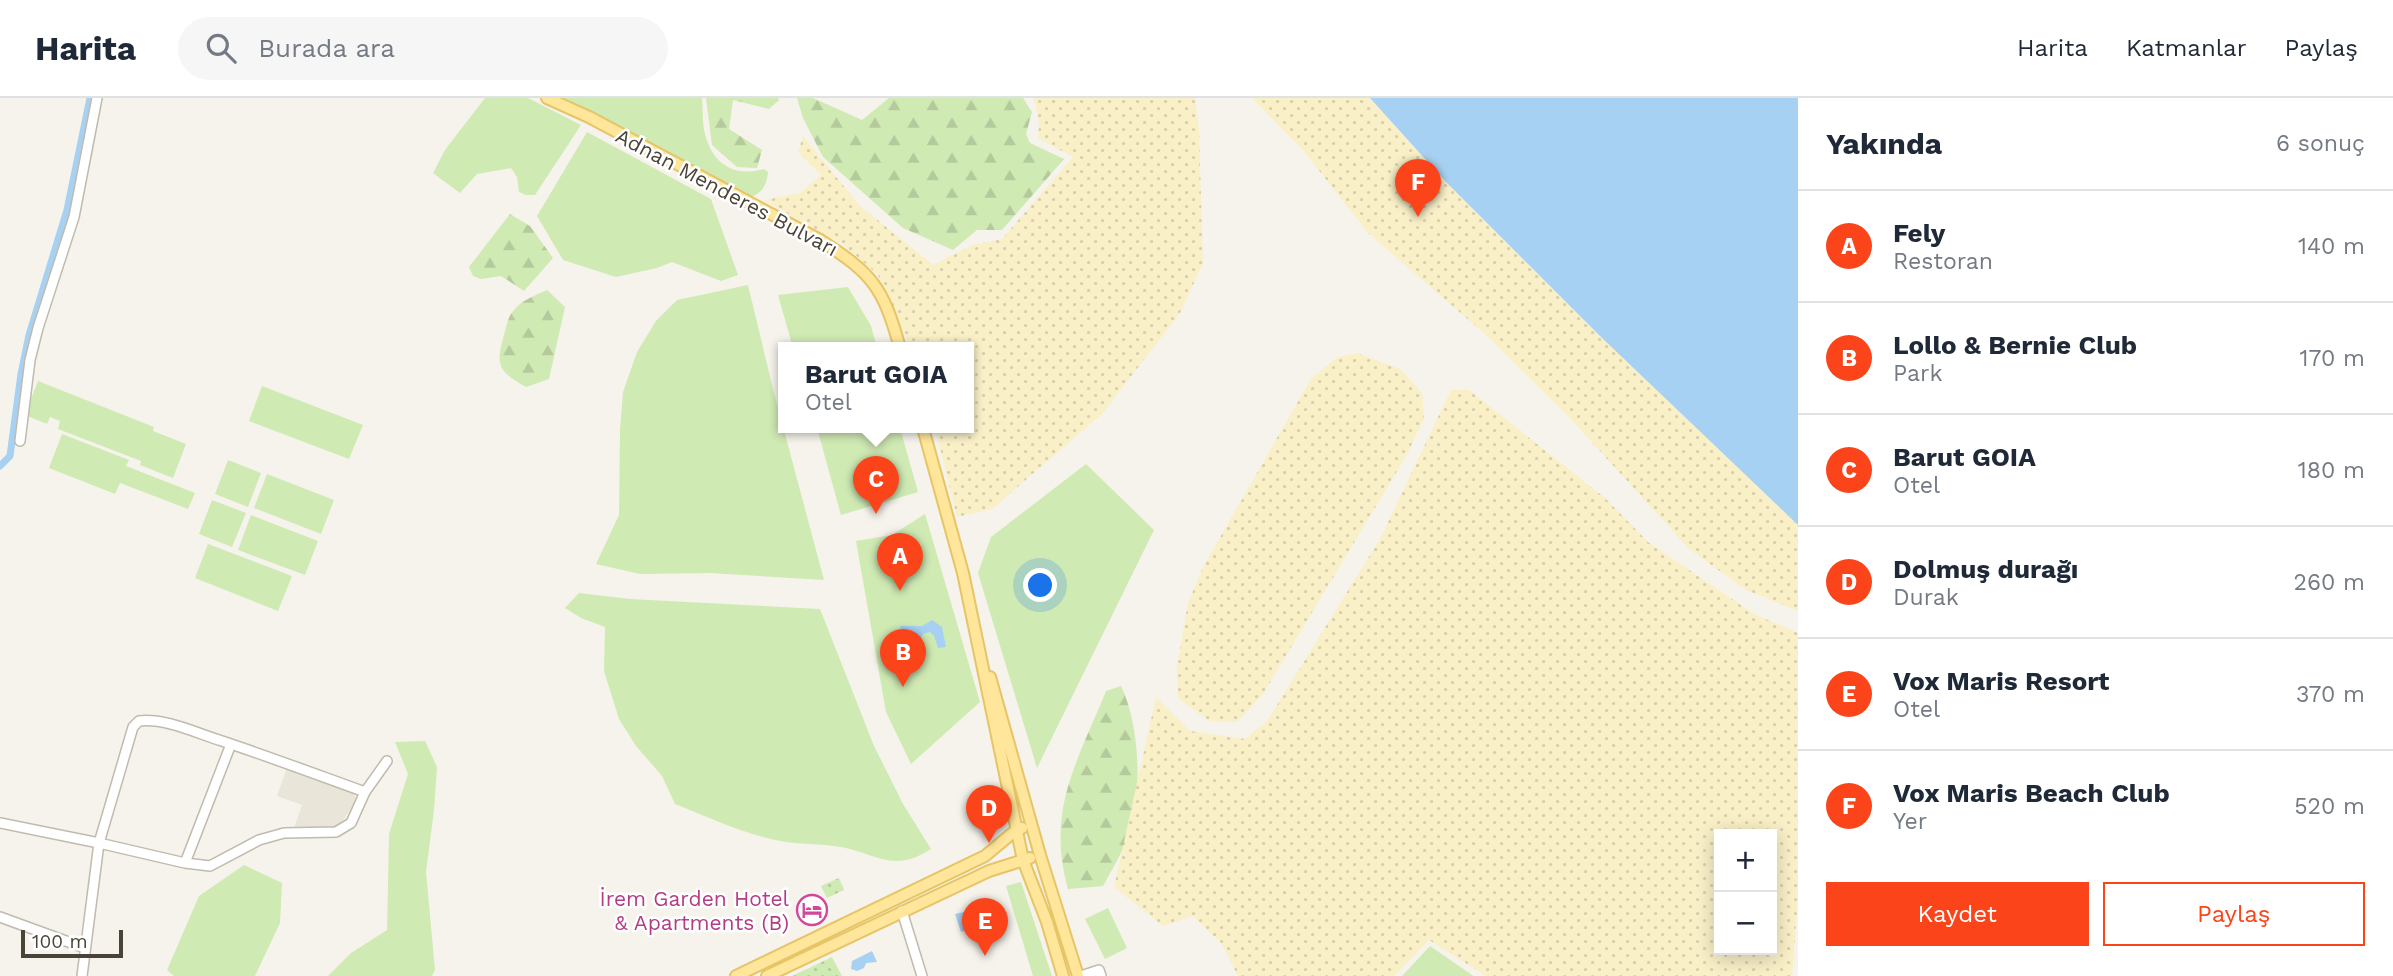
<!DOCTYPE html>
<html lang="tr">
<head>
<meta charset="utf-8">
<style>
  :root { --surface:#fff; --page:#f6f6f7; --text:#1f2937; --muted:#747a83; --line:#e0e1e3; --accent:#fc441b }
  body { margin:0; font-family:"Work Sans",sans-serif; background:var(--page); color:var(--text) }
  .controls { position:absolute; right:21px; bottom:21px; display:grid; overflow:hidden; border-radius:0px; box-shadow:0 4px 18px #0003 }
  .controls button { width:63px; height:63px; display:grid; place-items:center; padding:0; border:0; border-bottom:2px solid var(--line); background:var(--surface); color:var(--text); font:35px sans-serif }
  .scale { position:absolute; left:21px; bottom:18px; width:102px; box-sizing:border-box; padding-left:7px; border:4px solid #4a4438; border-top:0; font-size:19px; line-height:24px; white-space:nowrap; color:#4a4438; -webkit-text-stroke:5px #fff; paint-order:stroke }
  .you { position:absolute; left:1041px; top:488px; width:24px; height:24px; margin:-18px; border:5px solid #fff; border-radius:50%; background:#1a73e8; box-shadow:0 0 0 10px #1a73e833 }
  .badge { display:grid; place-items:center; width:46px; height:46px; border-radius:50%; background:var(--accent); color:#fff; font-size:23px; font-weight:700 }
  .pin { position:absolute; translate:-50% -58px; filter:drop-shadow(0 2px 4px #0008) }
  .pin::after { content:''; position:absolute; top:37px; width:24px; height:21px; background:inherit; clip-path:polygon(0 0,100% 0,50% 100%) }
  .popup { position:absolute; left:778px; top:244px; width:196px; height:91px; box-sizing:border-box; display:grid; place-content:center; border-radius:0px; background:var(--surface); filter:drop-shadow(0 2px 5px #0005); font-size:23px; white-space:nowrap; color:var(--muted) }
  .popup b { font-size:26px; color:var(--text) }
  .popup::after { content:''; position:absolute; left:50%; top:100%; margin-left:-14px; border:14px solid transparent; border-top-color:var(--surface) }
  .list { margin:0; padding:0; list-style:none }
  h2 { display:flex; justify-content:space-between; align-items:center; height:91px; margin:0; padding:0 28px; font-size:30px }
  h2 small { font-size:23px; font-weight:400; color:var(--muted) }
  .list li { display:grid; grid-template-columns:46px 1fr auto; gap:21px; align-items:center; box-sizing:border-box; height:112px; padding:0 28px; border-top:2px solid var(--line) }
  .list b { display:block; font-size:26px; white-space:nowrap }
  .list p { margin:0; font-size:23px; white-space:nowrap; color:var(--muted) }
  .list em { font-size:23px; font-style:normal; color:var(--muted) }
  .actions { display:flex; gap:14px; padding:21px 28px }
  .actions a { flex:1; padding:16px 0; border:2px solid var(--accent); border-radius:0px; text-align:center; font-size:24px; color:var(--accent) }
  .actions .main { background:var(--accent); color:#fff }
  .icon { flex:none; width:38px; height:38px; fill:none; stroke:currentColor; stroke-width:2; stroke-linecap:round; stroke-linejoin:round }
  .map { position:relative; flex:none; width:1798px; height:878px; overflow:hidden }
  header { display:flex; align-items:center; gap:42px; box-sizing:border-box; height:98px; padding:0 35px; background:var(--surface); border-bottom:2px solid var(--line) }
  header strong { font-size:33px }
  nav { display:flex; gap:38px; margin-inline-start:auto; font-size:24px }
  .search { width:490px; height:63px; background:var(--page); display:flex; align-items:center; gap:18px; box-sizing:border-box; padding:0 24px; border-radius:38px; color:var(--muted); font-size:26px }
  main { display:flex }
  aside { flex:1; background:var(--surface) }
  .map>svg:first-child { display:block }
</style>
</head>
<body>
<header>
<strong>Harita</strong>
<div class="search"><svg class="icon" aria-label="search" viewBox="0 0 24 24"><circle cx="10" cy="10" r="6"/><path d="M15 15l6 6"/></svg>Burada ara</div>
<nav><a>Harita</a><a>Katmanlar</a><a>Paylaş</a></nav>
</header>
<main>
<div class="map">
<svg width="1798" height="878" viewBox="0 0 1798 878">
  <defs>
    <pattern id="forest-firs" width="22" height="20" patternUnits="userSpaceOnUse" patternTransform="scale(1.75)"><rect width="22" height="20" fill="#d0eab4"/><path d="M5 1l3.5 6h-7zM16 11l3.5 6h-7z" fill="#b4ca9c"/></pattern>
    <pattern id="sand-dots" width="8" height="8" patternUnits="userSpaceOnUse" patternTransform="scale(1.75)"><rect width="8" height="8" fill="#f9f0c7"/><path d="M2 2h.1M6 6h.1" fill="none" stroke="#d7cfac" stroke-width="1.8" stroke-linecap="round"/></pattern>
    <pattern id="garden-dots" width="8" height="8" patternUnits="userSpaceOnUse" patternTransform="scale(1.75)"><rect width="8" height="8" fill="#d0eab4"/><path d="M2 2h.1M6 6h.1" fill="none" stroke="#b4ca9c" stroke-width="1.8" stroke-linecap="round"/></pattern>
  </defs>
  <rect width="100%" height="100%" fill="#f5f3eb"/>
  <!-- residential -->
  <path fill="#e9e5d9" d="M287 670 354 694 356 702 341 726 331 730H294L302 707 277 698Z"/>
  <!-- green -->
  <path fill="#d0eab4" d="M485 0H528L581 27 535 97H526L519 94 517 79 511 70 477 76 460 95 433 75 445 52Z
    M560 0H702C703 12 702 28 706 40 715 68 736 79 764 71L768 74C767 88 761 97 747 100Z
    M587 34 711 101 738 177 721 183 672 164 657 170 616 179 563 162 537 118Z
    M748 187 773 291 824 482 710 475 640 476 596 466 619 417 620 332 623 294 637 254 656 223 677 202Z
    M848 189 871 228 877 250H793L778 197Z
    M38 283 154 329 153 333 186 346 173 380 140 367 141 363 58 331 60 323 50 319 47 326 25 317Z
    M262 288 363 327 349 361 249 323Z
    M817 330H900L918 394 841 417Z
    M62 336 129 362 126 368 195 395 188 411 120 385 115 396 49 370Z
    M228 362 261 375 248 409 215 396Z
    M1086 366 1154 432 1037 670 978 475 991 439Z
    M267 376 334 402 321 436 254 410Z
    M212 402 246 415 232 449 199 436Z
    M925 416 980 604 911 666 886 614 856 443 892 437Z
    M251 417 318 443 305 477 238 452Z
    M208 446 292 478 278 513 195 480Z
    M579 495 630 501 820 511 874 648 903 706 931 751C891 777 875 753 834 748 819 746 802 746 786 744 748 738 710 720 675 706L662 678 636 648 619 621 604 573 605 529 581 520 565 510Z
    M425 643 437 669 434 712 426 774 435 872 432 878H328L351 855 387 832 389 736 408 676 395 644Z
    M244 767 282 785 280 825 255 878H174L167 872 199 798Z
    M1021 784 1052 878H1033L1006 788Z
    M1108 810 1127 850 1105 861 1085 821Z
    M1430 848 1472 877 1473 878H1402Z"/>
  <!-- forest -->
  <path fill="url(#forest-firs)" d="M706 0H778L779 2 769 11 733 2 729 31 762 52 757 70 737 69 712 47Z
    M797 0H813L862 22 889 0H1023L1032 14 1026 36 1030 45 1064 61 1002 132H977L953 152 903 130 823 59 803 20Z
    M510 116 530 128 553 160 524 193 501 178 481 181 473 178 469 169Z
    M547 192 565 209 549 281 526 289C499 274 495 268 504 237 506 229 508 218 514 212 522 202 536 197 547 192Z
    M1121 588C1138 623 1141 679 1134 718 1130 742 1115 766 1103 788L1068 791C1046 711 1077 665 1106 593Z"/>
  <!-- sand -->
  <path fill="url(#sand-dots)" fill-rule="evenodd" d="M1034 0H1195L1199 30 1203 165 1180 215 1102 316 992 411 957 419 935 330H969V250H911L878 177 845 148 764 102 800 95 821 77 798 54 803 38 859 107 933 167 972 147 1002 141 1073 59 1038 40 1039 25Z
    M1252 0H1370L1445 83 1601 239 1798 427V513L1746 492 1689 451 1569 319 1486 237 1367 134 1303 52Z
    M1357 255 1400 271 1422 295 1424 321 1405 360 1263 596 1237 624 1209 623 1178 600 1177 569 1188 505 1203 469 1311 281 1336 260Z
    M1451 292H1469L1605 400 1648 444 1754 516 1798 535V798L1792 878H1486L1429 842 1394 878H1238L1222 846 1193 818 1163 828 1114 789 1156 599 1190 633 1245 641 1267 623 1380 441ZM1772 736V852H1719V736Z"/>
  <!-- garden -->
  <path fill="url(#garden-dots)" d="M839 780 844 792 827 800 821 788Z
    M832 859 842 878H792Z"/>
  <!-- water -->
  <path fill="#a7d1f2" d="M1370 0H1798V427L1601 239 1445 83Z
    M932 522 942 529 946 549 938 550 934 538 930 534 923 536 920 542 921 550 903 548 900 528H922Z
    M964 814 967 823 984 818 987 826 961 834 955 816Z
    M872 853 877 864 866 865 864 870 857 873 851 871 852 863Z"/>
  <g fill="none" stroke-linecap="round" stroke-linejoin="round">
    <!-- canal -->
    <path stroke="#a7d1f2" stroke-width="7" d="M0 368 10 358 21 276 29 237 67 112 90 0"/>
    <!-- minor casing -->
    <g stroke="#c1bbad" stroke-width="12">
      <path id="minor" d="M20 343 30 262 38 230 74 119 97 0
        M0 725 99 745 185 765 210 768 259 742 284 735 336 734 351 725 365 694 387 663
        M185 765 231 646
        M902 813 922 878
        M0 819 85 850
        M82 878 99 745 133 629 139 623C166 620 196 635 222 643 270 659 318 677 365 694
        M1081 878 1099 872 1101 878"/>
    </g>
    <!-- major casing -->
    <g stroke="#e6c468" stroke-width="14">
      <path id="major" d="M547 0 589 19 820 142C873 176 883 189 900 250
        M923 330 963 475 1023 762 1047 824 1063 878
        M990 579 1040 757 1078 878
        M736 878 985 758 1016 732 1022 730
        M767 878 989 773 1030 760"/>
    </g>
    <!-- minor -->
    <use href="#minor" stroke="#fff" stroke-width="9"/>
    <!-- major -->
    <use href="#major" stroke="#ffe69a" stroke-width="10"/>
  </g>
  <!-- icons -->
  <defs>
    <g id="hotel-ring" transform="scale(1.575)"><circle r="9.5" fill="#fff" stroke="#d1479c" stroke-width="1.5"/><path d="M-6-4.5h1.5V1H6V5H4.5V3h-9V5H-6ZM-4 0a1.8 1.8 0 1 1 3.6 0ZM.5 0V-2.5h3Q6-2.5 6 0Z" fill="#d1479c"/></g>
  </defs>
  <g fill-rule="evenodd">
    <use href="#hotel-ring" x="812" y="812"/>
  </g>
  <g text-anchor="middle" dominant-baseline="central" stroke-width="5" stroke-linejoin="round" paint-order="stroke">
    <!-- street labels -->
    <g font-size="21" fill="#4a4438" stroke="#fff">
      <text transform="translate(727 94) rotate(28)">Adnan Menderes Bulvarı</text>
    </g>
    <!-- hotel labels -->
    <g font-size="21" fill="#b23c85" stroke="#fff" text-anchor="end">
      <text x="789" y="800">İrem Garden Hotel<tspan x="789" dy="24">&amp; Apartments (B)</tspan></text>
    </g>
  </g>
</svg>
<div class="controls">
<button>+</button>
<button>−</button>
</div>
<div class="scale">100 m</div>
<div class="you"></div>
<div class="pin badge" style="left:900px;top:493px">A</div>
<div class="pin badge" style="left:903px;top:589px">B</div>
<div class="pin badge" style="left:876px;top:416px">C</div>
<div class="popup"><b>Barut GOIA</b>Otel</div>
<div class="pin badge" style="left:989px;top:745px">D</div>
<div class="pin badge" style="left:985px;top:858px">E</div>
<div class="pin badge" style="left:1418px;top:119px">F</div>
</div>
<aside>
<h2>Yakında<small>6 sonuç</small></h2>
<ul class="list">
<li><span class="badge">A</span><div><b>Fely</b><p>Restoran</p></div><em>140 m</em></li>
<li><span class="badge">B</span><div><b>Lollo &amp; Bernie Club</b><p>Park</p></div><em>170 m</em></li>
<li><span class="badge">C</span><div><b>Barut GOIA</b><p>Otel</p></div><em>180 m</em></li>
<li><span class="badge">D</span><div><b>Dolmuş durağı</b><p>Durak</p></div><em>260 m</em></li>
<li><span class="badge">E</span><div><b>Vox Maris Resort</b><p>Otel</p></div><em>370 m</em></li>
<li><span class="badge">F</span><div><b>Vox Maris Beach Club</b><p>Yer</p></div><em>520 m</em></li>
</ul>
<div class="actions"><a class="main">Kaydet</a><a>Paylaş</a></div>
</aside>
</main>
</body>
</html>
